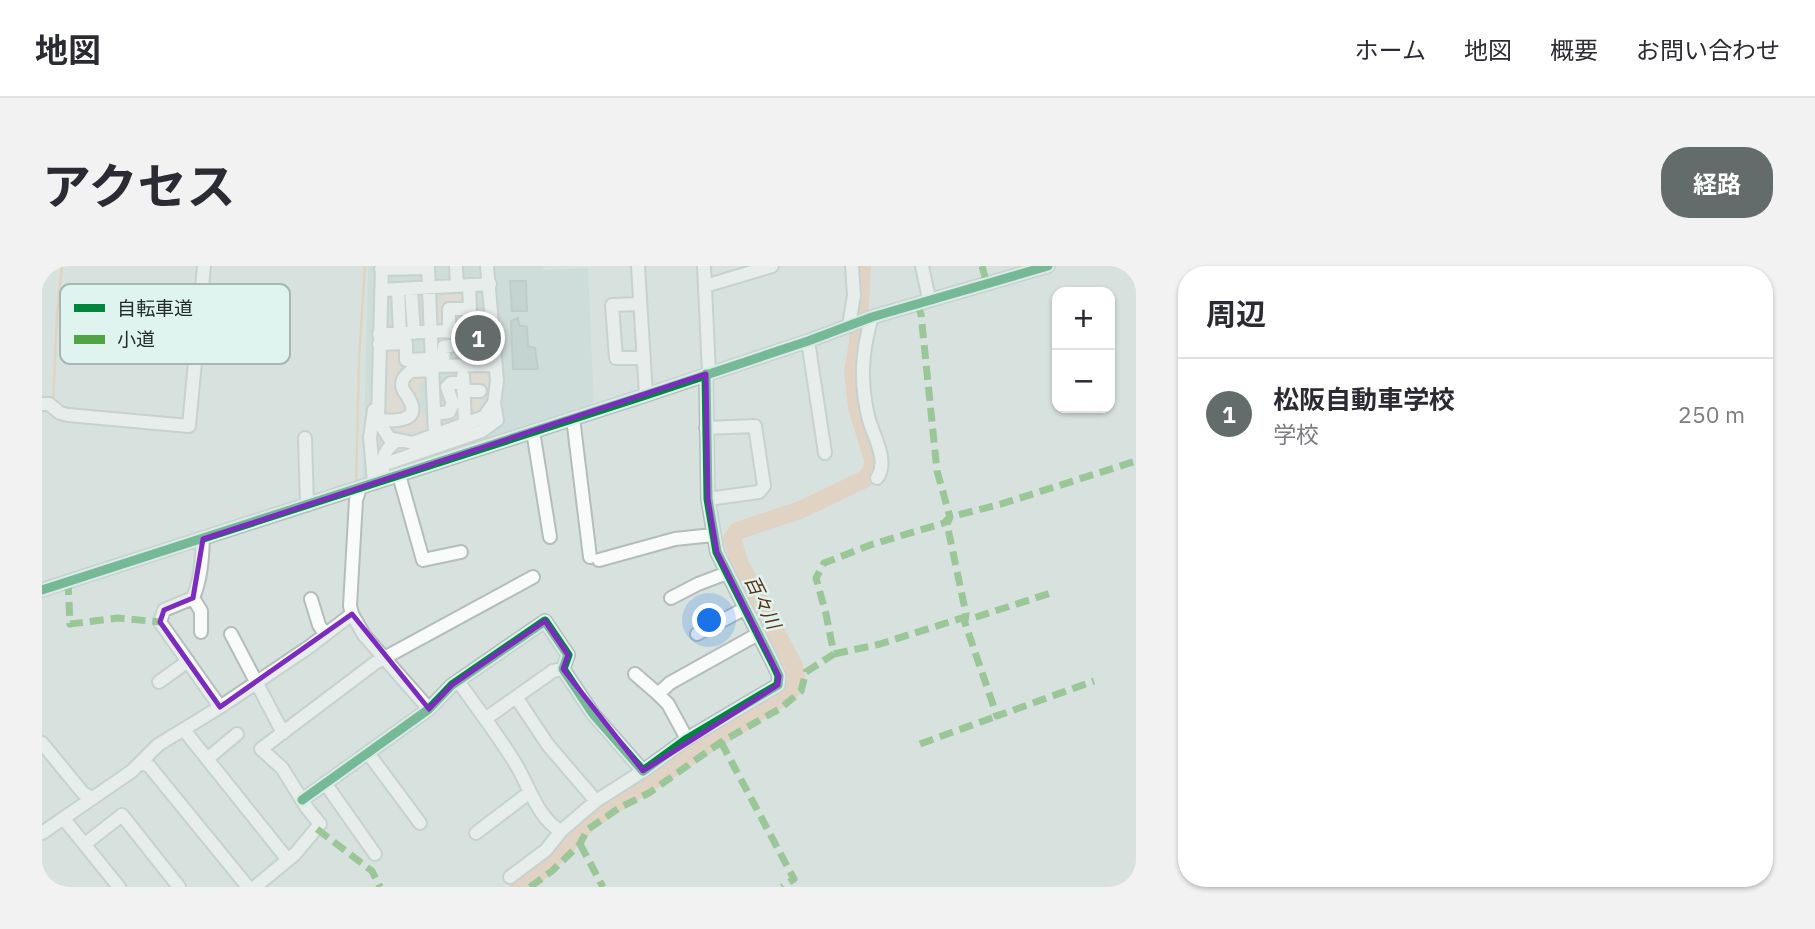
<!DOCTYPE html>
<html lang="ja">
<head>
<meta charset="utf-8">
<style>
  :root { --surface:#fff; --page:#f2f2f3; --text:#2b2b33; --muted:#7c7c81; --line:#e1e1e2; --accent:#636c6a }
  body { margin:0; font-family:"IBM Plex Sans","Noto Sans JP",sans-serif; background:var(--page); color:var(--text) }
  .controls { position:absolute; right:21px; top:21px; display:grid; overflow:hidden; border-radius:14px; box-shadow:0 2px 5px #0004 }
  .controls button { width:63px; height:63px; display:grid; place-items:center; padding:0; border:0; border-bottom:2px solid var(--line); background:var(--surface); color:var(--text); font:35px sans-serif }
  .you { position:absolute; left:668px; top:355px; width:24px; height:24px; margin:-18px; border:5px solid #fff; border-radius:50%; background:#1a73e8; box-shadow:0 0 0 10px #1a73e833 }
  .badge { display:grid; place-items:center; width:46px; height:46px; border-radius:50%; background:var(--accent); color:#fff; font-size:23px; font-weight:700 }
  .pin { position:absolute; translate:-50% -50%; border:4px solid #fff; box-shadow:0 2px 7px #0006 }
  .list { margin:0; padding:0; list-style:none }
  h2 { display:flex; justify-content:space-between; align-items:center; height:91px; margin:0; padding:0 28px; font-size:30px }
  h2 small { font-size:23px; font-weight:400; color:var(--muted) }
  .list li { display:grid; grid-template-columns:46px 1fr auto; gap:21px; align-items:center; box-sizing:border-box; height:112px; padding:0 28px; border-top:2px solid var(--line) }
  .list b { display:block; font-size:26px; white-space:nowrap }
  .list p { margin:0; font-size:23px; white-space:nowrap; color:var(--muted) }
  .list em { font-size:23px; font-style:normal; color:var(--muted) }
  .map { position:relative; flex:none; width:1094px; height:621px; overflow:hidden; border-radius:28px }
  header { display:flex; align-items:center; gap:42px; box-sizing:border-box; height:98px; padding:0 35px; background:var(--surface); border-bottom:2px solid var(--line) }
  header strong { font-size:33px }
  nav { display:flex; gap:38px; margin-inline-start:auto; font-size:24px }
  .intro { display:flex; align-items:center; justify-content:space-between; box-sizing:border-box; height:168px; padding:0 42px }
  h1 { margin:0; font-size:49px }
  .button { padding:18px 32px; border-radius:28px; background:var(--accent); color:#fff; font-size:24px; font-weight:700 }
  main { display:flex; gap:42px; padding:0 42px }
  aside { flex:1; background:var(--surface); border-radius:28px; box-shadow:0 2px 5px #0004 }
  .map>svg:first-child { display:block }
</style>
</head>
<body>
<header>
<strong>地図</strong>
<nav><a>ホーム</a><a>地図</a><a>概要</a><a>お問い合わせ</a></nav>
</header>
<div class="intro"><h1>アクセス</h1><a class="button">経路</a></div>
<main>
<div class="map">
<svg width="1094" height="621" viewBox="0 0 1094 621">
  <rect width="100%" height="100%" fill="#d7e2df"/>
  <!-- built -->
  <path fill="#c3d8d3" d="M326 0H501L502 4 546 2 552 140 321 213Z"/>
  <!-- green -->
  <path fill="#e4d3c4" d="M402 27H422L425 39 404 40 403 60 396 58 395 36Z
    M361 80 362 98 382 97 366 102V140L363 148 343 149 345 83Z
    M442 104C454 119 444 134 434 146L427 145 428 122 425 105Z
    M382 108 383 116 377 117 380 132 375 133 376 141 380 142V146L386 151 385 163C372 166 359 171 349 159L366 156 364 124 367 110Z"/>
  <g fill="none" stroke-linecap="round" stroke-linejoin="round">
    <!-- stream -->
    <path stroke="#ebc0a3" stroke-width="2.5" d="M11 137 15 48 20 0
      M314 217 317 93 323 0
      M193 426V423L208 413"/>
    <!-- river -->
    <path stroke="#ebc0a3" stroke-width="18" d="M476 621C506 604 525 577 549 554L748 426 755 416 752 400 698 298 690 273 695 265 758 244 823 213 830 205 831 193 815 142 811 107 816 76 820 0"/>
  </g>
  <!-- building -->
  <path fill="#aec5c1" stroke="#a7b0ae" stroke-width="2" d="M468 15H484L485 45H470Z
    M476 52 477 59 485 61 486 80 493 82 496 103H471L469 55Z"/>
  <g fill="none" stroke-linecap="round" stroke-linejoin="round">
    <!-- minor casing -->
    <g stroke="#b4bdbb" stroke-width="16">
      <path id="minor" d="M340 0 336 154 347 172 371 177 442 151 452 137 455 115 445 0
        M386 0 393 169
        M414 0 415 20
        M596 0 604 129
        M662 0 667 107
        M880 0 886 28 885 35
        M339 3 386 2
        M663 20 730 0
        M356 23 358 68
        M369 23 372 67
        M339 24 448 18
        M598 38 570 39 574 92H602
        M830 51C819 87 818 118 827 154 832 171 847 196 835 212
        M807 60 812 29 810 0
        M430 64 427 84 452 75
        M407 66V43H428L427 19
        M337 68 451 63
        M766 75 783 187
        M337 78 364 77V94L389 93
        M390 100 454 99
        M401 100 402 81 418 78 417 65
        M421 110 423 158
        M421 125H438
        M0 138H7L18 147 26 149 147 160 162 0
        M392 148 407 146 411 138 405 121 409 117H421
        M531 152 548 291
        M336 154C349 155 381 157 367 133 365 128 360 125 360 119 360 112 364 109 369 105L390 104
        M664 162 713 160 722 220 717 226 666 233
        M491 165 508 271
        M263 172 265 239
        M340 199 440 165 455 154 452 137
        M341 204C339 191 344 183 354 175
        M357 209 381 294 419 286
        M332 217 328 171 332 144
        M161 273C160 294 159 313 151 332L122 344 118 356 178 441 267 381 310 348 322 369 387 443
        M557 294 633 273 671 269
        M0 324 604 129 766 75 830 51 1006 0
        M151 332 159 345V366
        M629 332 656 318 685 307
        M269 333 277 359 283 368
        M310 348 308 340 314 234 318 222
        M189 368 241 467
        M655 368 702 343
        M593 408 616 428
        M416 415C435 442 456 469 473 497 487 519 495 552 519 565L554 535 601 505
        M117 416 146 395
        M474 431 506 479 554 535
        M443 453 511 405 521 403
        M142 464 246 594
        M645 473 626 438 616 428 628 417 716 368
        M0 477 41 527 50 532
        M326 487 378 557
        M165 493 195 468
        M101 496 108 501 206 621
        M283 517 333 588
        M260 534 387 443 410 419 503 355 526 389 521 403 551 448 601 505 645 473 736 419 737 410 732 399 675 286 666 233 664 108
        M22 553 77 621
        M0 567 90 505 116 479 178 441
        M434 567 488 526
        M43 578 80 549 137 621
        M468 611 504 584 519 565
        M213 621 253 588 278 558 265 542 240 502 219 483 333 397 491 311"/>
    </g>
    <!-- minor -->
    <use href="#minor" stroke="#f9fbfa" stroke-width="12"/>
    <!-- quiet -->
    <path stroke="#50a443" stroke-width="7" stroke-dasharray="14 7" stroke-linecap="butt" d="M940 0 945 18
      M875 38 879 48 895 205 908 251 905 258 924 348 922 354 955 450 1052 415
      M26 315 28 358 76 352 118 356
      M792 388 838 378 920 352 928 353 1012 326
      M679 476 752 613 740 621
      M878 478 955 450
      M275 563 330 605 338 621
      M538 578 561 621
      M488 621 510 605 538 578 545 564 577 542 607 527 679 476 739 442 759 425 764 406 792 388 784 348 774 312 782 297 790 294 831 278 902 257 908 251 959 238 1094 195"/>
    <!-- cycleway casing -->
    <g stroke="#dff4ef" stroke-width="13">
      <path id="cycleway" d="M0 324 604 129 766 75 830 51 1006 0
        M260 534 387 443 410 419 503 355 526 389 521 403 551 448 601 505 645 473 736 419 737 410 732 399 675 286 666 233 664 108"/>
    </g>
    <!-- cycleway -->
    <use href="#cycleway" stroke="#00873e" stroke-width="9"/>
  </g>
  <!-- marked area -->
  <path d="M0 0H1094V621H0ZM664 108 666 233 675 286 737 410 736 419 601 505 521 403 526 389 503 355 410 419 387 443 310 348 178 441 118 356 122 344 151 332 161 273Z" fill="#d7e2df" fill-opacity=".55" fill-rule="evenodd"/>
  <path fill="none" stroke="#7b2cbf" stroke-width="5" stroke-linejoin="round" d="M664 108 666 233 675 286 737 410 736 419 601 505 521 403 526 389 503 355 410 419 387 443 310 348 178 441 118 356 122 344 151 332 161 273Z"/>
  <g text-anchor="middle" dominant-baseline="central" stroke-width="5" stroke-linejoin="round" paint-order="stroke">
    <!-- water labels -->
    <g font-size="19" font-style="italic" fill="#5d3214" stroke="#dff4ef">
      <text transform="translate(721 336) rotate(64)">百々川</text>
    </g>
  </g>
  <!-- legend -->
  <rect x="18" y="18" width="230" height="80" rx="10" fill="#dff4ef" stroke="#a7b8b4" stroke-width="2"/>
  <rect x="32" y="38" width="31" height="8" fill="#00873e"/>
  <rect x="32" y="69" width="31" height="9" fill="#50a443"/>
  <g font-size="19" fill="#252c2b">
    <text x="75" y="49">自転車道</text>
    <text x="75" y="80">小道</text>
  </g>
</svg>
<div class="controls">
<button>+</button>
<button>−</button>
</div>
<div class="you"></div>
<div class="pin badge" style="left:436px;top:72px">1</div>
</div>
<aside>
<h2>周辺<small></small></h2>
<ul class="list">
<li><span class="badge">1</span><div><b>松阪自動車学校</b><p>学校</p></div><em>250 m</em></li>
</ul>
</aside>
</main>
</body>
</html>
